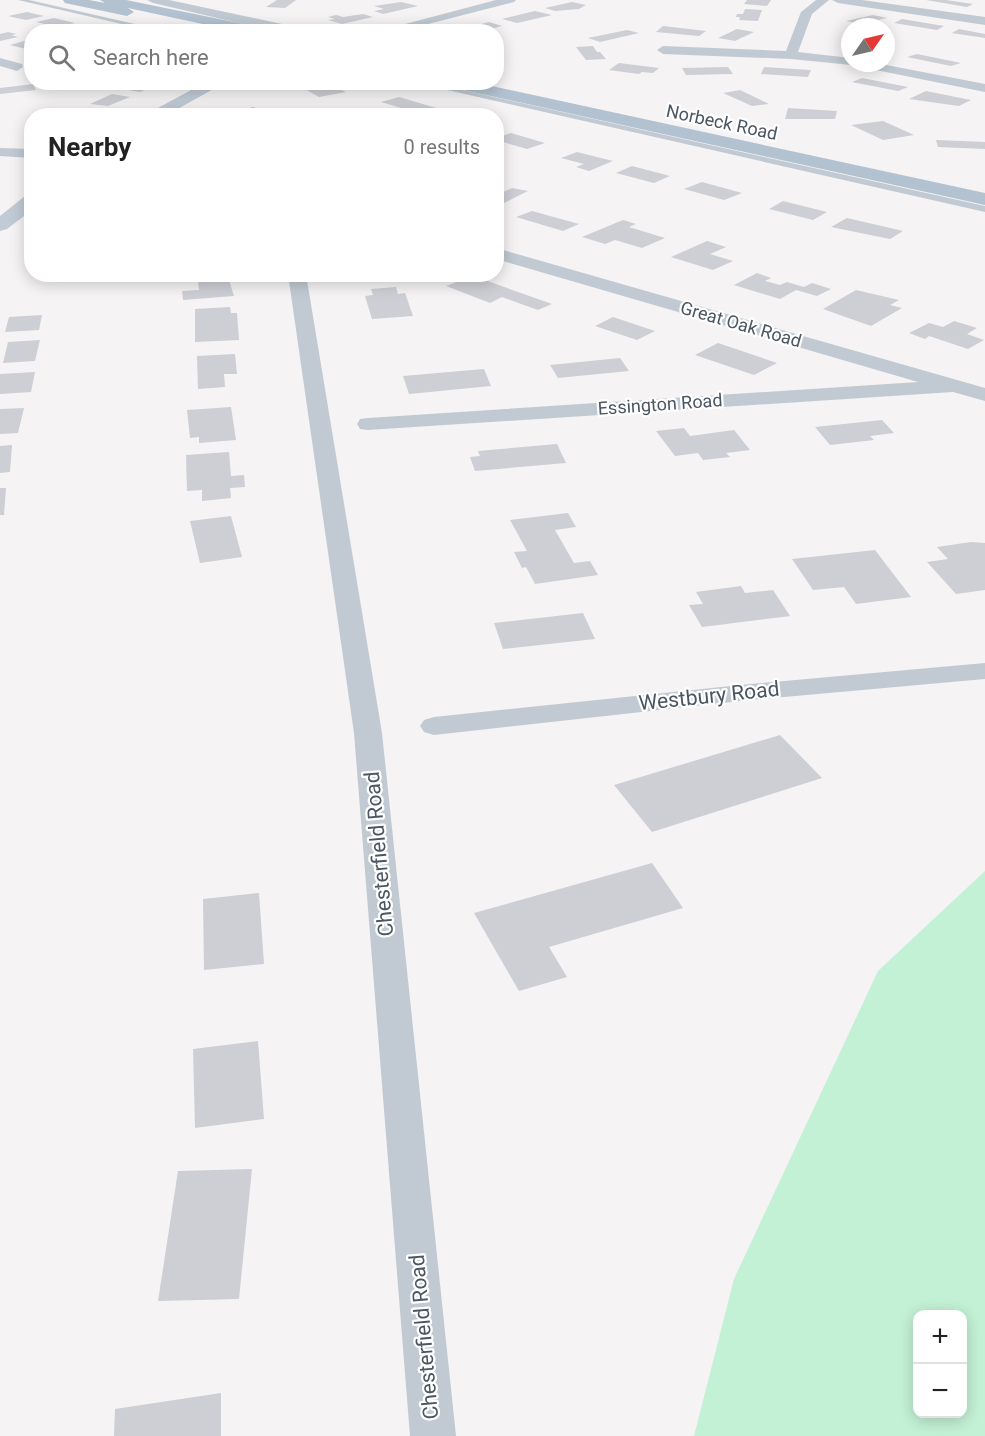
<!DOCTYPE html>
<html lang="en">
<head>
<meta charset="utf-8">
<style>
  :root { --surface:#fff; --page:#f2f2f2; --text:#222; --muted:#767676; --line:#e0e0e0 }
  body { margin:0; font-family:Roboto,sans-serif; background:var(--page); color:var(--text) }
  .controls { position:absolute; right:18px; bottom:18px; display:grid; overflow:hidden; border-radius:12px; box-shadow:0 3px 15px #0003 }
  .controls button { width:54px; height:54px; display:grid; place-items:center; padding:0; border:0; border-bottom:2px solid var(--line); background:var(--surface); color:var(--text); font:30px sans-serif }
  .compass { position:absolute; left:841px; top:18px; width:54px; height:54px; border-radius:50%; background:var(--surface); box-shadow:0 3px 15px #0003; rotate:56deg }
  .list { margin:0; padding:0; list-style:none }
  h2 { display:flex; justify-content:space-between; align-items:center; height:78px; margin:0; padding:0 24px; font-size:26px }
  h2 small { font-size:20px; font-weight:400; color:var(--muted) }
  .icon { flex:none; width:33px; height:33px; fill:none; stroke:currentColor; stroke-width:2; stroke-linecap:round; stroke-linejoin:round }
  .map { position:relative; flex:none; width:985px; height:1436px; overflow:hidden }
  .search { position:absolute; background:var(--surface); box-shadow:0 3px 15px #0003; left:24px; top:24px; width:480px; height:66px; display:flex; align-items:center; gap:15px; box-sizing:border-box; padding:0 21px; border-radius:24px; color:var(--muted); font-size:22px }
  .panel { position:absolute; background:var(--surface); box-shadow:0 3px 15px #0003; left:24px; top:108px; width:480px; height:174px; border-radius:24px }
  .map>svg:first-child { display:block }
</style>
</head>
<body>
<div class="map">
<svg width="985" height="1436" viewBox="0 0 985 1436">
  <rect width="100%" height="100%" fill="#f5f3f3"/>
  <!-- green -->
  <path fill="#c3f1d5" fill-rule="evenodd" d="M985 871V1436H694L734 1279 878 971ZM918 1314H962V1414H918Z"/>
  <!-- building -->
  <path fill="#cdcfd5" d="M277 0H296L285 8 266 7Z
    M747 0H771L767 6 744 4Z
    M926 0H946L973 4 967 7Z
    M401 2 418 6 383 14 374 11 384 9 374 6Z
    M572 2 586 5 579 9 555 11 545 8Z
    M745 9 762 10 758 21 739 20 740 17H736L737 14H743Z
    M535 11 552 15 517 23 502 19Z
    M27 12 44 16 26 20 8 16Z
    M363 14 373 17 342 24 328 20 335 19 328 17 336 15 343 17Z
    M873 15 887 18 860 24 846 21Z
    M54 18 75 23 57 27 36 22Z
    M902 19 944 26 937 30 894 23Z
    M489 22 502 26 479 32 459 30Z
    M85 25 108 31V32H81L70 29Z
    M663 26 706 31 699 36 656 32Z
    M737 29 754 32 735 41 718 38Z
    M959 29 985 34V38L952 33Z
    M627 30 639 33 600 42 588 38Z
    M8 32 17 34 11 35 18 37 0 41V34Z
    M24 41 32 43V47L26 49 10 45Z
    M593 46 597 52H600L606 59 586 60 576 47Z
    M917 54 961 63 951 66 907 57Z
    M619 63 659 68 653 73 642 72 639 74 609 70Z
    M728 67 733 74 686 75 682 68Z
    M764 67 811 70 808 77 761 74Z
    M862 78 908 87 898 91 852 82Z
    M139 82H157L161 83 140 92 123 89Z
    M33 84 36 90 0 94V88Z
    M329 84 346 92 319 97 303 88Z
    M740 90 769 104 752 106 723 93Z
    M926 91 971 100 959 106 909 99Z
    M112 94 130 97 108 106 90 104Z
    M399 97 443 110 425 115 381 102Z
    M788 108 837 111 835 119H785Z
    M82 109 101 112 93 116H68Z
    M329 109H349L351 116H330Z
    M883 121 914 135 883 140 851 125Z
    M511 133 545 143 527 149 496 140V138Z
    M936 140 985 142V149L938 147Z
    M577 152 613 161 589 171 576 167 584 164 561 158Z
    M632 166 670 176 654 183 616 173Z
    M702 182 742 193 724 200 684 189Z
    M512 188 528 191 496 207V190L503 192Z
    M783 201 827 212 813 220 769 209Z
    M532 211 579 224 563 231 516 217Z
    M847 218 903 231 890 239 831 227Z
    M623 220 636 224 629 227 665 238 642 248 615 240 605 244 582 237Z
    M707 241 726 247 710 254 733 261 713 270 671 257Z
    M757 273 771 278 765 281 780 285 787 282 804 287 812 283 831 289 817 296 796 290 780 299 734 285Z
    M197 274H227L234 296 183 300 182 291 199 290Z
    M473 276 552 304 538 310 502 297 490 303 446 286Z
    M396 287 398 294 405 293 413 316 372 319 365 296 373 295 371 289Z
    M856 290 899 300 890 305 902 308 871 326 823 309Z
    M230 307 231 313H237L239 340 195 342V309Z
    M42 315 39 330 5 332 9 317Z
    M613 317 655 331 637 340 595 326Z
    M954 321 977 328 967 334 984 340 968 349 929 336 925 339 909 333 929 323 943 327Z
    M40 340 35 361 3 363 8 342Z
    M718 343 777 363 754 375 695 355Z
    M235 354 237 374H224L225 387 198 389 197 356Z
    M620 358 629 371 558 378 550 365Z
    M484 369 491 386 409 394 403 376Z
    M35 372 31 392 0 394V374Z
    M231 407 236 440 199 443V437L190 438 187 410Z
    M24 408 18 433 0 434V409Z
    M882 420 894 433 870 436 874 440 830 445 815 427Z
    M684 428 690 436 734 430 750 450 726 453 730 457 703 460 698 453 675 456 656 431Z
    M557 444 566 463 475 471 470 457 480 456 478 451Z
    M12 445 10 472 0 473V446Z
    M229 452 231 476 244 475 245 487 230 488 231 498 202 501V490L187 491 186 455Z
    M0 488H6L4 515H0Z
    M568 513 576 527 555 530 574 563 590 561 598 575 535 584 526 567 522 568 514 552 527 551 510 520Z
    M231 516 242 557 200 563 190 521Z
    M971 542 985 543V590L956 594 927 562 948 559 937 547Z
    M875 550 911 597 856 604 844 587 813 590 792 559Z
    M741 586 745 593 773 590 790 616 702 627 689 605 703 604 696 592Z
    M583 613 595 639 503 649 494 623Z
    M780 735 822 778 652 832 614 785Z
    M652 863 683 908 549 947 567 977 519 991 474 913Z
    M259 893 264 964 204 970 203 899Z
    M258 1041 264 1119 195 1128 193 1049Z
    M252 1169 239 1299 158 1301 178 1171Z
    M221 1393V1436H114L115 1409Z"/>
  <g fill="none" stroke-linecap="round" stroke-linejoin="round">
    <!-- service -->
    <path fill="#c1cad2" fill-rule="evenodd" d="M18 0H29L170 32H156Z
      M412 82H427L985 206V212Z"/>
    <!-- minor -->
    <path fill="#c1cad2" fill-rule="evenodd" d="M147 0H169L282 24 295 32H278L153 3Z
      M496 0H516L514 2 397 32H375Z
      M816 0H829L812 14 798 52 850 58V63H876L985 84V92L851 65 791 59 663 54 657 50 663 46 786 51 801 12Z
      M832 0H862L985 17V25L838 3Z
      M0 58 22 64 23 67 17 71 0 66Z
      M252 107 257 108 264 116H249L245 111Z
      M0 148 32 149V158L0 156Z
      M496 248 985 388V401L953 392 368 430 360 429 357 424 360 419 368 418 918 382 496 259Z
      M288 274H306L382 733 456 1436H410L354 733Z
      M985 663V679L750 700 434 735 424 732 420 726 424 720 434 717 750 684Z"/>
    <!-- secondary -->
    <path fill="#c1cbd6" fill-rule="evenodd" d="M206 82H226L165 116H143Z
      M32 195V210L7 229 0 231V216L25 196Z"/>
    <!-- primary -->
    <path fill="#b3c2d1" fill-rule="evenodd" d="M63 0H89L105 3 100 0H126L263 28 270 32H240L128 8 134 12 127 16 65 3Z
      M443 82H473L985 193V205L450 87Z"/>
  </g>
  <g text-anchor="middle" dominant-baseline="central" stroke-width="4.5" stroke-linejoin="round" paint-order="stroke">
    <!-- far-street labels -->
    <g font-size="18" fill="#4a5661" stroke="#fff">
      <text transform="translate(722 122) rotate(12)">Norbeck Road</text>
      <text transform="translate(741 324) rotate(16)">Great Oak Road</text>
      <text transform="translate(660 404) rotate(-4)">Essington Road</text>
    </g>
    <!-- street labels -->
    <g font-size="21" fill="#4a5661" stroke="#fff">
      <text transform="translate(709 696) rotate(-6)">Westbury Road</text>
      <text transform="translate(379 854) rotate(-95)">Chesterfield Road</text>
      <text transform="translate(424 1337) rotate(-95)">Chesterfield Road</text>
    </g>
  </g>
</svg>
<div class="controls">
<button>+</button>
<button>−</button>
</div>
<svg class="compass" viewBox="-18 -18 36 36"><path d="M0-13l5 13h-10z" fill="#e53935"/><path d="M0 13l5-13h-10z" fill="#767676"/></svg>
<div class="search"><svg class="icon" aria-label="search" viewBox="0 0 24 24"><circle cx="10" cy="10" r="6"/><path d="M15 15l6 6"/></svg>Search here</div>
<section class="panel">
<h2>Nearby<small>0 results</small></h2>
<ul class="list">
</ul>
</section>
</div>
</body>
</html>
